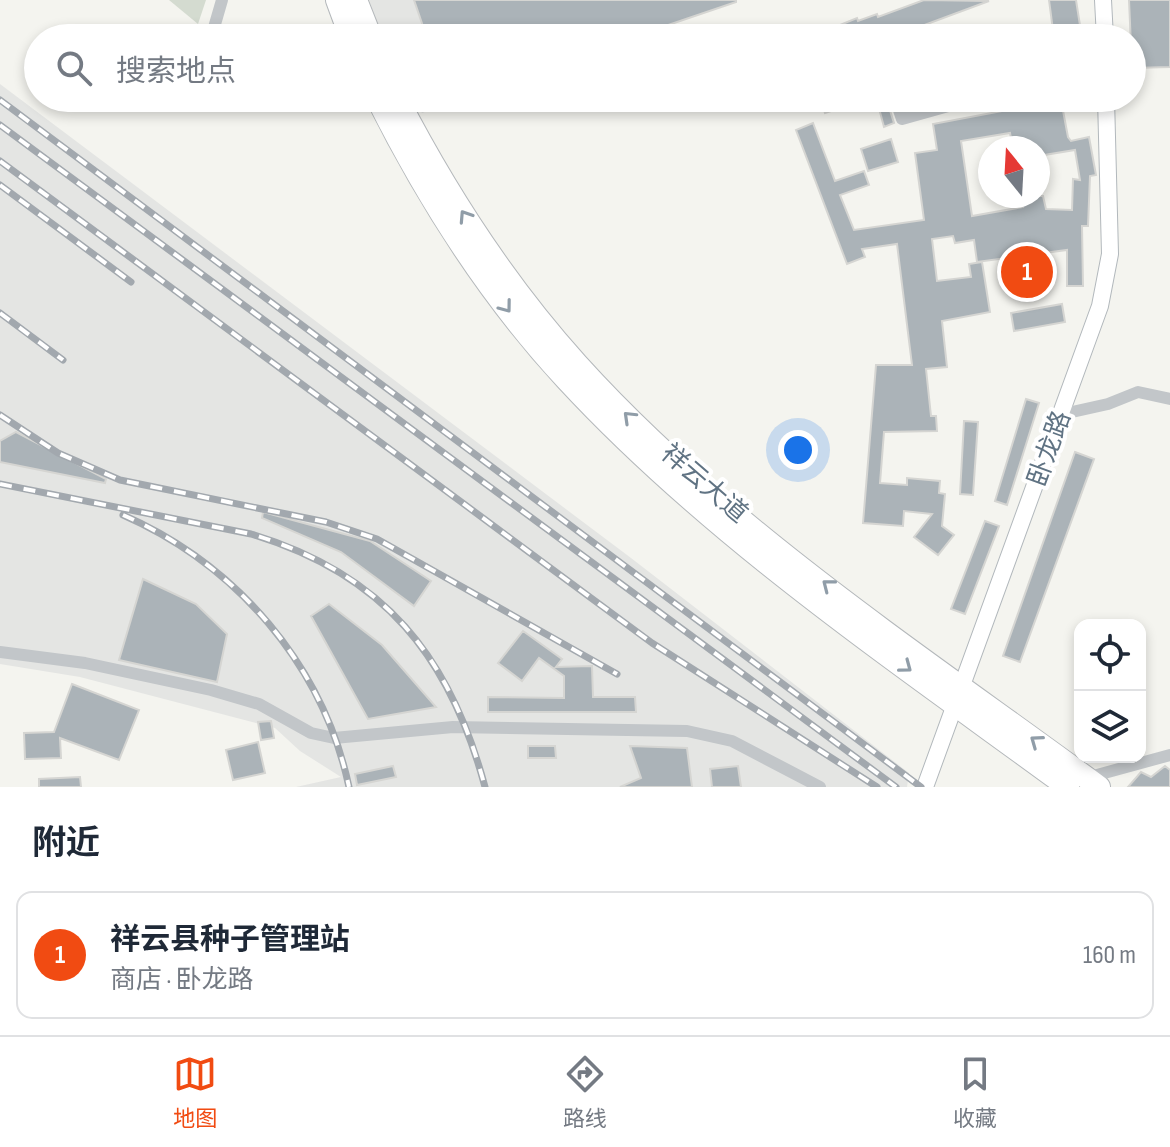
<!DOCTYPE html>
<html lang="zh">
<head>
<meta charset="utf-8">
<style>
  :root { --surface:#fff; --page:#f6f6f7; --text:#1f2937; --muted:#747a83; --line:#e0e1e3; --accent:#f14b12 }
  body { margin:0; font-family:"Sofia Sans Condensed","Noto Sans SC",sans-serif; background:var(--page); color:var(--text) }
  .controls { position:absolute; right:24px; bottom:24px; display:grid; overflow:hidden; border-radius:16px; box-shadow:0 4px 12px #0003 }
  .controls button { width:72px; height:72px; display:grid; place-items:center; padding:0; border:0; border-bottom:2px solid var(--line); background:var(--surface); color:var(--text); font:40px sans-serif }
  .compass { position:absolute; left:978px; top:136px; width:72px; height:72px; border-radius:50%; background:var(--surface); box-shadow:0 4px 12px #0003; rotate:342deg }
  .you { position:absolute; left:798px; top:450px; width:28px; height:28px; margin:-20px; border:6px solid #fff; border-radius:50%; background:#1a73e8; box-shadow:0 0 0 12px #1a73e833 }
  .badge { display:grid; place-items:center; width:52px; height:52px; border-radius:50%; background:var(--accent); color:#fff; font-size:26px; font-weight:700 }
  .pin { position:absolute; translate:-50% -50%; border:4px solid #fff; box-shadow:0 2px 8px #0006 }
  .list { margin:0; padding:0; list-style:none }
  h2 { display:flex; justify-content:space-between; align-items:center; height:104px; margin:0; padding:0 32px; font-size:34px }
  h2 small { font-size:26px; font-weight:400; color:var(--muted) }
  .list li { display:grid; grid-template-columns:52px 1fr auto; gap:24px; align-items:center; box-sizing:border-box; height:128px; margin:0 16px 16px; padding:0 16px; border:2px solid var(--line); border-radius:16px }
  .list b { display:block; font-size:30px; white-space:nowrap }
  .list p { margin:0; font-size:26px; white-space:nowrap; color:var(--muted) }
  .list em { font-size:26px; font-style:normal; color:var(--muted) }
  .icon { flex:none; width:44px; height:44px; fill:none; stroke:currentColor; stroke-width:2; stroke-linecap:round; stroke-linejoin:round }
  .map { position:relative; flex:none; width:1170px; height:787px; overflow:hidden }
  .search { position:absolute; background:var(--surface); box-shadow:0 4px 12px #0003; left:24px; right:24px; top:24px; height:88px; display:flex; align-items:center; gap:20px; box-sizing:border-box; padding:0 28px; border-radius:44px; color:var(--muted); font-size:30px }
  .sheet { height:248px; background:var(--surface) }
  nav { display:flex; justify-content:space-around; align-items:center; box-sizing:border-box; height:112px; border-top:2px solid var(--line); background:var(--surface); font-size:22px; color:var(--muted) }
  nav a { display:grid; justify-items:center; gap:4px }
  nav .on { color:var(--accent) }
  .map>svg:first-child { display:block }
</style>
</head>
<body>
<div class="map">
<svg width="1170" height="787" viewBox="0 0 1170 787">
  <rect width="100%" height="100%" fill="#f4f4ef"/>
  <!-- built -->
  <path fill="#e4e5e3" d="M369 0H595L607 38H382Z
    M0 84 631 558 909 773 907 787H296L341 777 300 751 275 728 80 677 0 664Z
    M412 98H466L422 113Z"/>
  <!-- green -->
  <path fill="#d4dbd0" d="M169 0H206L198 24Z"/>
  <!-- building -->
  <path fill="#abb3b8" stroke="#d5d5d2" stroke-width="2" fill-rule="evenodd" d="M414 0H736V2L630 38H427Z
    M924 0 989 1 895 36 894 32 878 38H808L857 18 858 21 877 14 878 17Z
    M1049 0H1076L1082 38H1054Z
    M1129 0H1170V67L1132 68Z
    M820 98H865V100L825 113Z
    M886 98 894 123 884 127 877 101Z
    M1061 100 1068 137 1071 141 1089 137 1096 175 1090 176 1088 226H1082L1083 286H1067V250L977 262 974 240 955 243 953 236 932 239 937 281 971 277 969 264 982 262 990 312 942 321 947 367 926 369 931 416H936L937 431 884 432 880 483 907 485V478L940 481 939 493 945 494 942 526 954 535 938 555 914 537 932 514 904 511 903 526 863 523 876 365H912L897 244 862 249 865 257 847 264 796 130 813 123 835 181 864 171 869 185 840 195 854 230 924 220 915 153 937 150 933 124ZM1010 133 1013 148H1038V156L1075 150 1080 180 1073 179 1072 210 1046 209 1043 196H1021L1023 207 972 216 961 141Z
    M891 139 898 162 868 171 861 149Z
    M1062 304 1065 322 1014 331 1011 313Z
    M1026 399 1039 403 1007 505 995 501Z
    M964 421 978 422 973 495 960 494Z
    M16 432 106 479 105 483 0 462V441Z
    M1075 452 1094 459 1020 662 1003 656Z
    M263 512 370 541 431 581 414 606 341 552 262 518Z
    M985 521 999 526 965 614 951 609Z
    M143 579 196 604 227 634 217 682 119 660Z
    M329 604 382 645 436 707 368 719 311 616Z
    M523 631 562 659 556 667 592 666 593 697H635L636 712H488V697L564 698V676L539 658 522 681 498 663Z
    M72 684 139 710 119 760 60 738 61 758 25 759 24 733 54 732Z
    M271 721 274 738 261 740 258 722Z
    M258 742 265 773 233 780 226 750Z
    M528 746H555L556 758H528Z
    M630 746 687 748 692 787H620L641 778Z
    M393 766 396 777 357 785 355 774Z
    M738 766 741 787H712L710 769Z
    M1165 766 1170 770V787H1128L1141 772 1151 777Z
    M80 777 81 787H39V779Z"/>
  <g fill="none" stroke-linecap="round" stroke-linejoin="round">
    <!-- secondary casing -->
    <g stroke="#b2b8bc" stroke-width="18">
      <path id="secondary" d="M1103 0 1105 38
        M925 787 1100 306 1110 254 1106 98"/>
    </g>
    <!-- highway casing -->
    <g stroke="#b4b8bb" stroke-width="24">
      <path id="highway" d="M337 0 351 38
        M356 0 371 38
        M377 98C427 198 489 296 566 379 712 537 895 660 1068 787
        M397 98C446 193 505 284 577 364 726 529 920 655 1099 787"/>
    </g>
    <!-- street -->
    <path stroke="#c2c6c9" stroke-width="12" d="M211 38 222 0
      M895 98 902 119 977 98
      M1063 414 1108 404 1138 392 1170 399
      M0 652 85 663 211 690 259 704 311 733 334 738 453 727 687 731 732 741 820 787
      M1086 778 1170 755"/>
    <!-- secondary -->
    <use href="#secondary" stroke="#fff" stroke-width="16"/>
    <!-- highway -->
    <use href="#highway" stroke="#fff" stroke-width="22"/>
    <!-- rail casing -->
    <g stroke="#a2a8ae" stroke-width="7">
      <path id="rail" d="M0 100 921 787
        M0 125 896 787
        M0 161 652 643 877 787
        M0 185 131 282
        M0 313 63 360
        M0 415 58 453 120 480 326 522 377 539 617 674
        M0 484 251 534C384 574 450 656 485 787
        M123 515C237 565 323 665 349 787"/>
    </g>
    <!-- rail -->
    <use href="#rail" stroke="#fff" stroke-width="4" stroke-dasharray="12" stroke-linecap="butt"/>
  </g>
  <!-- one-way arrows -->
  <defs><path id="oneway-chevron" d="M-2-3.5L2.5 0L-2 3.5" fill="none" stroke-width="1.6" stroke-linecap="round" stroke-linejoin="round" transform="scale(2)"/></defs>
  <g stroke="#909da8">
    <use href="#oneway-chevron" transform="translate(465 216) rotate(-123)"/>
    <use href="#oneway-chevron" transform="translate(506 307) rotate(53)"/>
    <use href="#oneway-chevron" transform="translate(629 417) rotate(-136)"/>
    <use href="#oneway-chevron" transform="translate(828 585) rotate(-142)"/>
    <use href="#oneway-chevron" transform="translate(906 667) rotate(37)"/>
    <use href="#oneway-chevron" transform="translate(1036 741) rotate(-144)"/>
  </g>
  <g text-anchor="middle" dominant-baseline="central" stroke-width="8" stroke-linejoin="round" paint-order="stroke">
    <!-- street labels -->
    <g font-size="26" fill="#607383" stroke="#fff">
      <text transform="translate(1050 449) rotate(-70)">卧龙路</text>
      <text transform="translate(704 484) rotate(41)">祥云大道</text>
    </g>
  </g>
</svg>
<div class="controls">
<button><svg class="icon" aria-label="locate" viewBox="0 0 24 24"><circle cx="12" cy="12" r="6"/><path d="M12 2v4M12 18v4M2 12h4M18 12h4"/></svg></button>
<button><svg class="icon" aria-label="layers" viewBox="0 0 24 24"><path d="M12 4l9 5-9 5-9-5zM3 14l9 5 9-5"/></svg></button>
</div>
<svg class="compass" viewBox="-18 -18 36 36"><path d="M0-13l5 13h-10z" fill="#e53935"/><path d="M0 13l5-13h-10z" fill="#747a83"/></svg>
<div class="you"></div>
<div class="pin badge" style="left:1027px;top:272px">1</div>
<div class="search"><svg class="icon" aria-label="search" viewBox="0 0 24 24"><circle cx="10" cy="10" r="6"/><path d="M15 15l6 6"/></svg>搜索地点</div>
</div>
<section class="sheet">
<h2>附近<small></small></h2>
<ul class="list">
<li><span class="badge">1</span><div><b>祥云县种子管理站</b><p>商店 · 卧龙路</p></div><em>160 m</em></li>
</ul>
</section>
<nav>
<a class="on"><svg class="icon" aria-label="map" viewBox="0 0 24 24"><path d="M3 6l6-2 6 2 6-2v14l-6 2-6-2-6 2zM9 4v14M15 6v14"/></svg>地图</a>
<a><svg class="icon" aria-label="directions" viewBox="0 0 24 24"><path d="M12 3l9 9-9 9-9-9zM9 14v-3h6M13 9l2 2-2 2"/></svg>路线</a>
<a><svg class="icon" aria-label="saved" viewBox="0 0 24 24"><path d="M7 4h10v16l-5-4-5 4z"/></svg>收藏</a>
</nav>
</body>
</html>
